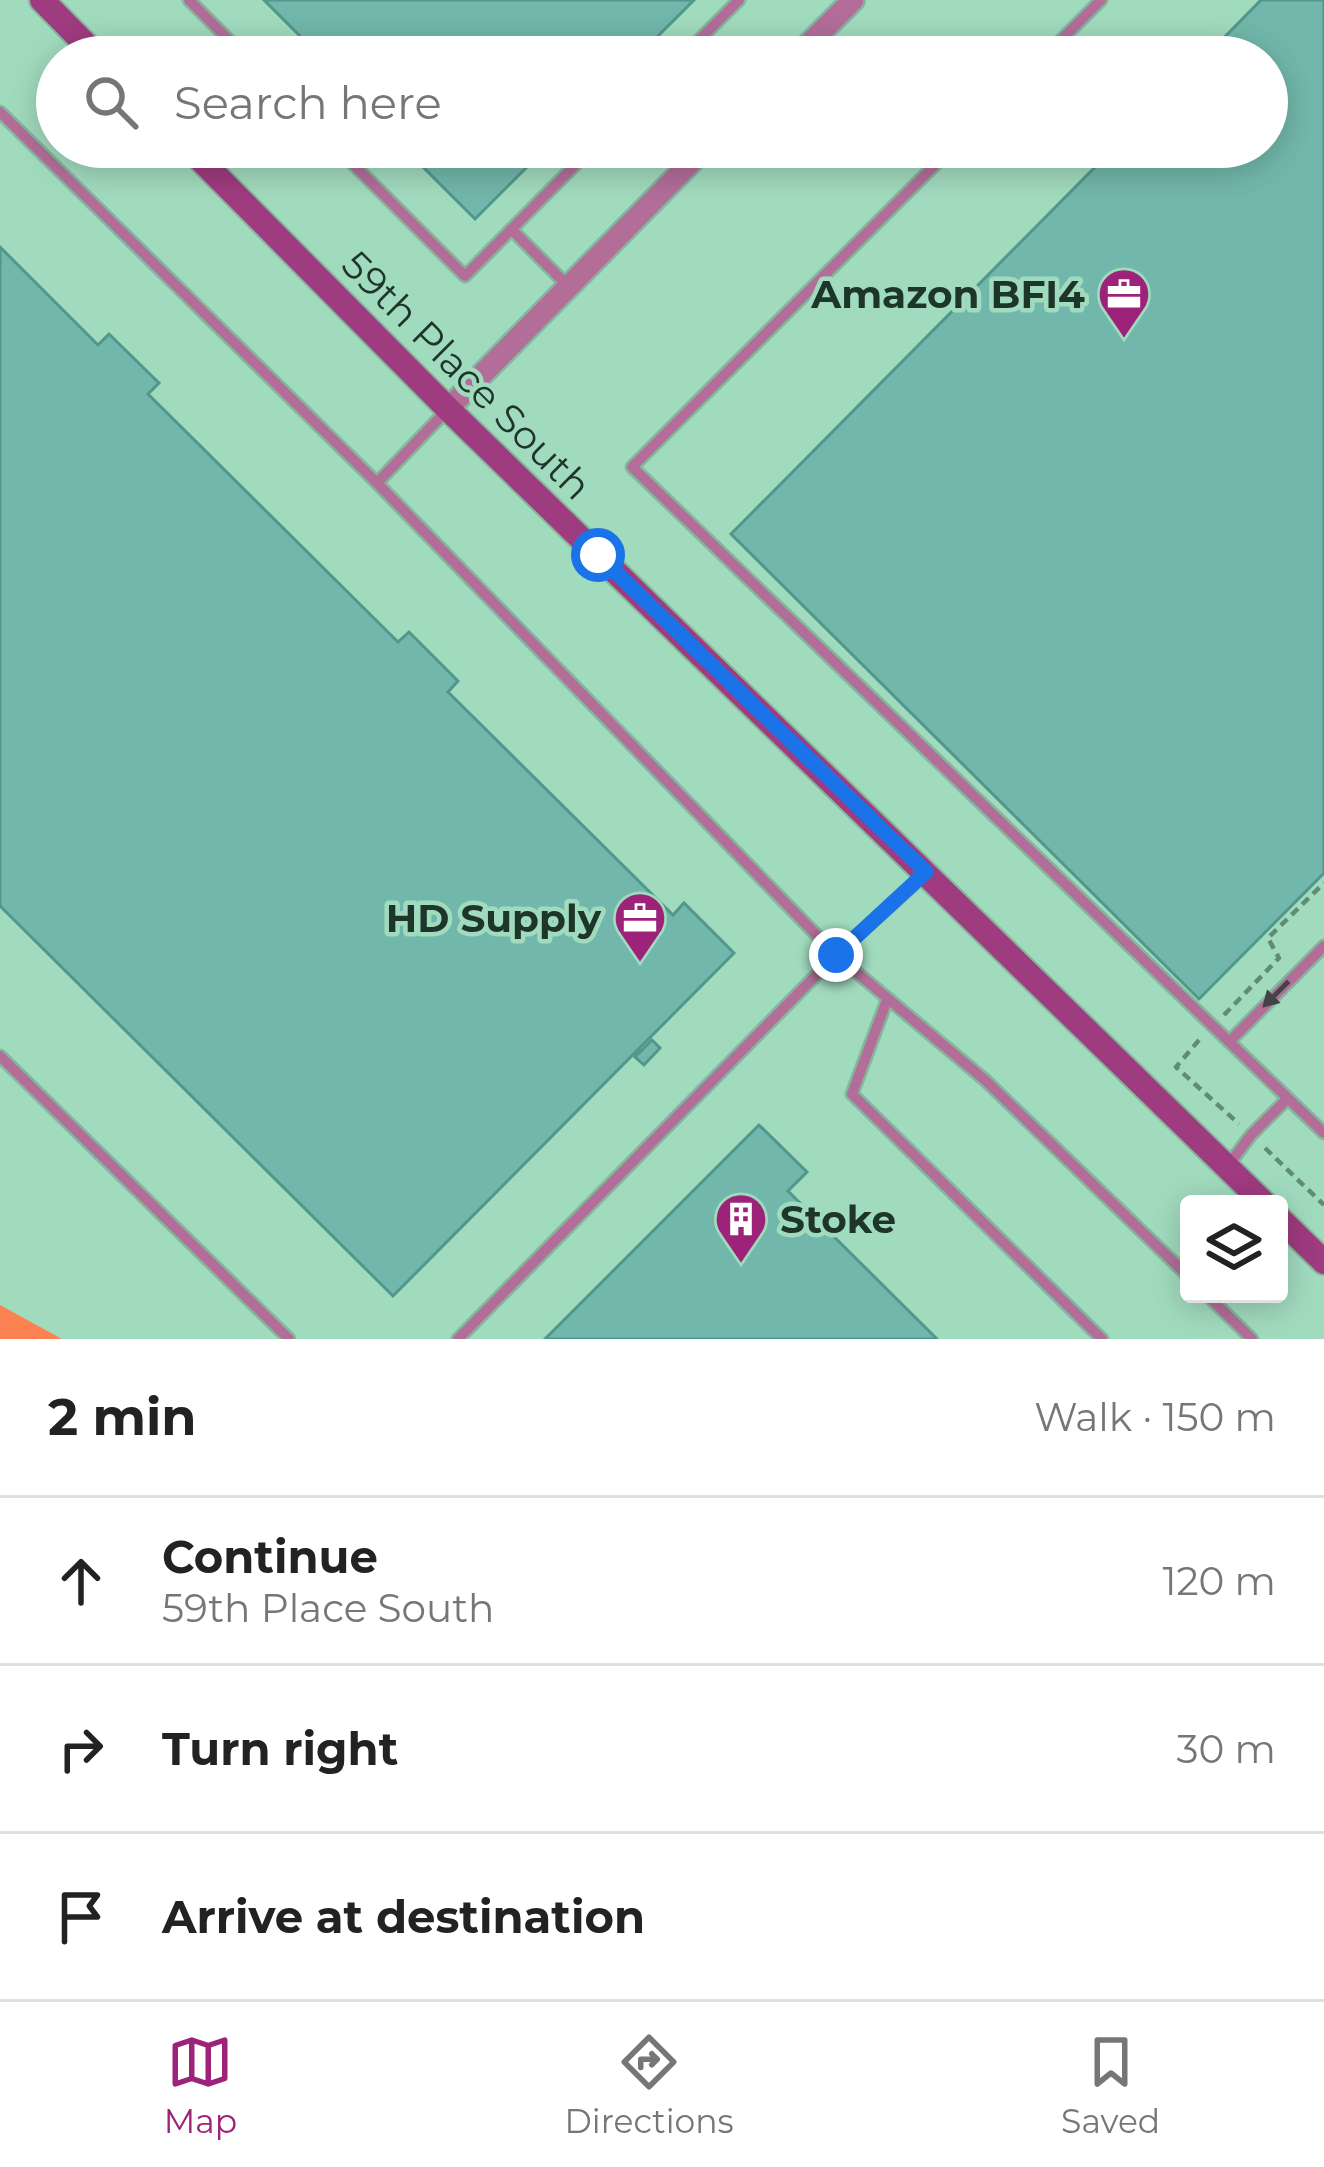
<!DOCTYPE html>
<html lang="en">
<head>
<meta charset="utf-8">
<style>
  :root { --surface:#fff; --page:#f6f6f6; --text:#222; --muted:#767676; --line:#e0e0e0; --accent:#9c227a }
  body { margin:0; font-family:Montserrat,sans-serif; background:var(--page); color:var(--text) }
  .controls { position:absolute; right:36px; bottom:36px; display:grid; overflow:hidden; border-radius:12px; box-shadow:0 6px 30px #0003 }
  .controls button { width:108px; height:108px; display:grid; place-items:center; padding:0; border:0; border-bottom:3px solid var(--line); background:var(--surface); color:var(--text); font:60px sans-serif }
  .stop { position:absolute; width:36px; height:36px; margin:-27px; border:9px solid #1a73e8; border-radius:50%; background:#fff }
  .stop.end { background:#1a73e8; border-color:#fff; box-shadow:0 3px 12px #0008 }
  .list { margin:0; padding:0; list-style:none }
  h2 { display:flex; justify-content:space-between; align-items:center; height:156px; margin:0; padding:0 48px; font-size:51px }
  h2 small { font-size:39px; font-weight:400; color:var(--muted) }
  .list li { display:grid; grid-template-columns:78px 1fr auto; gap:36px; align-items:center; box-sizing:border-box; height:168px; padding:0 48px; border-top:3px solid var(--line) }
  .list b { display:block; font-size:45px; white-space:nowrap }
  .list p { margin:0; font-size:39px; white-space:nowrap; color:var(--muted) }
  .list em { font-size:39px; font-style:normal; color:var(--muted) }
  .icon { flex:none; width:66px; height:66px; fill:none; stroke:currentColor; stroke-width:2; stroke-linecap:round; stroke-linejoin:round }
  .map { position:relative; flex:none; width:1324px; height:1339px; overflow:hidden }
  .search { position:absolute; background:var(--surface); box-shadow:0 6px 30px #0003; left:36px; right:36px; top:36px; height:132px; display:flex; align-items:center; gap:30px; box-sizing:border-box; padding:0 42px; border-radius:66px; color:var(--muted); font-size:45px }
  .sheet { height:660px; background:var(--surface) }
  nav { display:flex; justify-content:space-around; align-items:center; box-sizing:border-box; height:168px; border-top:3px solid var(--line); background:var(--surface); font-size:33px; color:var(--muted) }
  nav a { display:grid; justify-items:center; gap:6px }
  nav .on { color:var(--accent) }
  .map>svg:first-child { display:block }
</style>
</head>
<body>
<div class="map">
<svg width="1324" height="1339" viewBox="0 0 1324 1339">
  <rect width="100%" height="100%" fill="#a1dbbe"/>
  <!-- green -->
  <path fill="#fc8351" d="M0 1305 62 1339H0Z"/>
  <!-- building -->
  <path fill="#72b7ab" stroke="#52978b" stroke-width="3" d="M264 0H694L637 57H321Z
    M1261 0H1324V873L1199 999 731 534 1115 147H1267V57H1205Z
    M403 147H547L475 219Z
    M0 247 98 345 109 334 159 383 148 394 398 642 409 632 458 681 448 692 673 915 684 903 734 953 393 1296 0 906Z
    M652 1040 660 1048 644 1065 635 1057Z
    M759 1125 807 1172 788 1191 937 1339H545Z"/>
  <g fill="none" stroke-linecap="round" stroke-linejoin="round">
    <!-- lane casing -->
    <g stroke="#84b69d" stroke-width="15">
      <path id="lane" d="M189 0 246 57
        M682 57 739 0
        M1044 57 1101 0
        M0 112 377 483 836 955 985 1080 1189 1277
        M336 147 465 276 593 147
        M953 147 632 467 1324 1133
        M511 229 567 285
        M377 483 448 409
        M887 1000 852 1094 1102 1339
        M1229 1042 1324 946
        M0 1056 289 1339
        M1227 1167 1251 1135 1288 1098
        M1206 1294 1252 1339
        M458 1339 836 955 923 876"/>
    </g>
    <!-- street casing -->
    <g stroke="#84b69d" stroke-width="26">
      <path id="street" d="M796 57 853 0
        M448 409 706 147"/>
    </g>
    <!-- secondary casing -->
    <g stroke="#84b69d" stroke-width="28">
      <path id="secondary" d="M42 0 98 57
        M188 147 448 409 1265 1204
        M1279 1218 1324 1262"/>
    </g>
    <!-- path -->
    <path stroke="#628b77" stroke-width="4.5" stroke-dasharray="9 6" stroke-linecap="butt" d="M1224 1015 1279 958 1268 938 1324 883
      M1199 1040 1176 1067 1239 1124
      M1265 1148 1324 1205"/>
    <!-- lane -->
    <use href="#lane" stroke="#b26e99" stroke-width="10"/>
    <!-- street -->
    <use href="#street" stroke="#b26e99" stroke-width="21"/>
    <!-- secondary -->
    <use href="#secondary" stroke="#9f3b7f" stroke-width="24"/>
  </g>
  <!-- one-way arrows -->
  <defs><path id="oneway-solid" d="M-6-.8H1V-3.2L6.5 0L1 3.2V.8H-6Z" transform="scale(3)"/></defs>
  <use fill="#434346" href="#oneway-solid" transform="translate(1276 994) rotate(135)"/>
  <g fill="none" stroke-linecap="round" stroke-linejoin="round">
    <!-- route -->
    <path stroke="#1a73e8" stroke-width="15" d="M598 555 926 872 836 955"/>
  </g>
  <!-- icons -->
  <defs>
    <g id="office-pin" transform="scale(2.7)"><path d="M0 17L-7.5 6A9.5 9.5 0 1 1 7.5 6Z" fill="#9c227a" stroke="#a1dbbe"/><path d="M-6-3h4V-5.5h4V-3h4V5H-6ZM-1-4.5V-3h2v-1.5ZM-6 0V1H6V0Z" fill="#fff"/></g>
    <g id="building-pin" transform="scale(2.7)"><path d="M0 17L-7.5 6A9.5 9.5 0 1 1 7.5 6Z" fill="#9c227a" stroke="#a1dbbe"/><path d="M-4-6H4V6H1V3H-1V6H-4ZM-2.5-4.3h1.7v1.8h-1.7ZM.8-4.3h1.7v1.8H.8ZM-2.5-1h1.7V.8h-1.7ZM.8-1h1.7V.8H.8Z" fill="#fff"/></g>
  </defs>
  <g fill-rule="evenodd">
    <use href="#office-pin" x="1124" y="294"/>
    <use href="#office-pin" x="640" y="918"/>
    <use href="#building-pin" x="741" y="1219"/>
  </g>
  <g text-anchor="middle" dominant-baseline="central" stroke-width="9" stroke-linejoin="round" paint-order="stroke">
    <!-- poi labels -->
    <g font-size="39" font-weight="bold" fill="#1e352a" stroke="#a1dbbe" text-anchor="end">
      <text x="1085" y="294">Amazon BFI4</text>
      <text x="601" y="918">HD Supply</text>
      <text x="780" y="1219" text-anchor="start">Stoke</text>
    </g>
    <!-- street labels -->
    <g font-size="39" fill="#1e352a" stroke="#a1dbbe">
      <text transform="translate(467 375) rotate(45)">59th Place South</text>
    </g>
  </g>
</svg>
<div class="controls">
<button><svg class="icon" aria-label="layers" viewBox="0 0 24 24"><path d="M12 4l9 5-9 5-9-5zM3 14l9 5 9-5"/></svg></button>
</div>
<div class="stop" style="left:598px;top:555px"></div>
<div class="stop end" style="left:836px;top:955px"></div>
<div class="search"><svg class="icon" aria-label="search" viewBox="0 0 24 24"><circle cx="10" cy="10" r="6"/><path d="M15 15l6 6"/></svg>Search here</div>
</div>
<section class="sheet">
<h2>2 min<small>Walk · 150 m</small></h2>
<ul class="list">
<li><svg class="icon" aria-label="ahead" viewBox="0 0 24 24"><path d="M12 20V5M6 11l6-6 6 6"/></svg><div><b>Continue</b><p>59th Place South</p></div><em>120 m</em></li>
<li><svg class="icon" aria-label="right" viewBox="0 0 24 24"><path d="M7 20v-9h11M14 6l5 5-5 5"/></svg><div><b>Turn right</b></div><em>30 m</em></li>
<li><svg class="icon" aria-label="arrive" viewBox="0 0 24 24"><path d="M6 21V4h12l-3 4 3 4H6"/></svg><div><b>Arrive at destination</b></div></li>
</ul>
</section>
<nav>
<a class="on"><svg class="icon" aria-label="map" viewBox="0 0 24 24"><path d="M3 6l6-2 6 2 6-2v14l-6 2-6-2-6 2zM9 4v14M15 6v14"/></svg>Map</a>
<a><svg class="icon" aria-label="directions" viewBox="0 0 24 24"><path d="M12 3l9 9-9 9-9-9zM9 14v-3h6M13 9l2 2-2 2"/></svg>Directions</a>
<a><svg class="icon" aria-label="saved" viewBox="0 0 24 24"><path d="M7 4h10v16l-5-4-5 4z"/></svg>Saved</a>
</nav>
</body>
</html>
